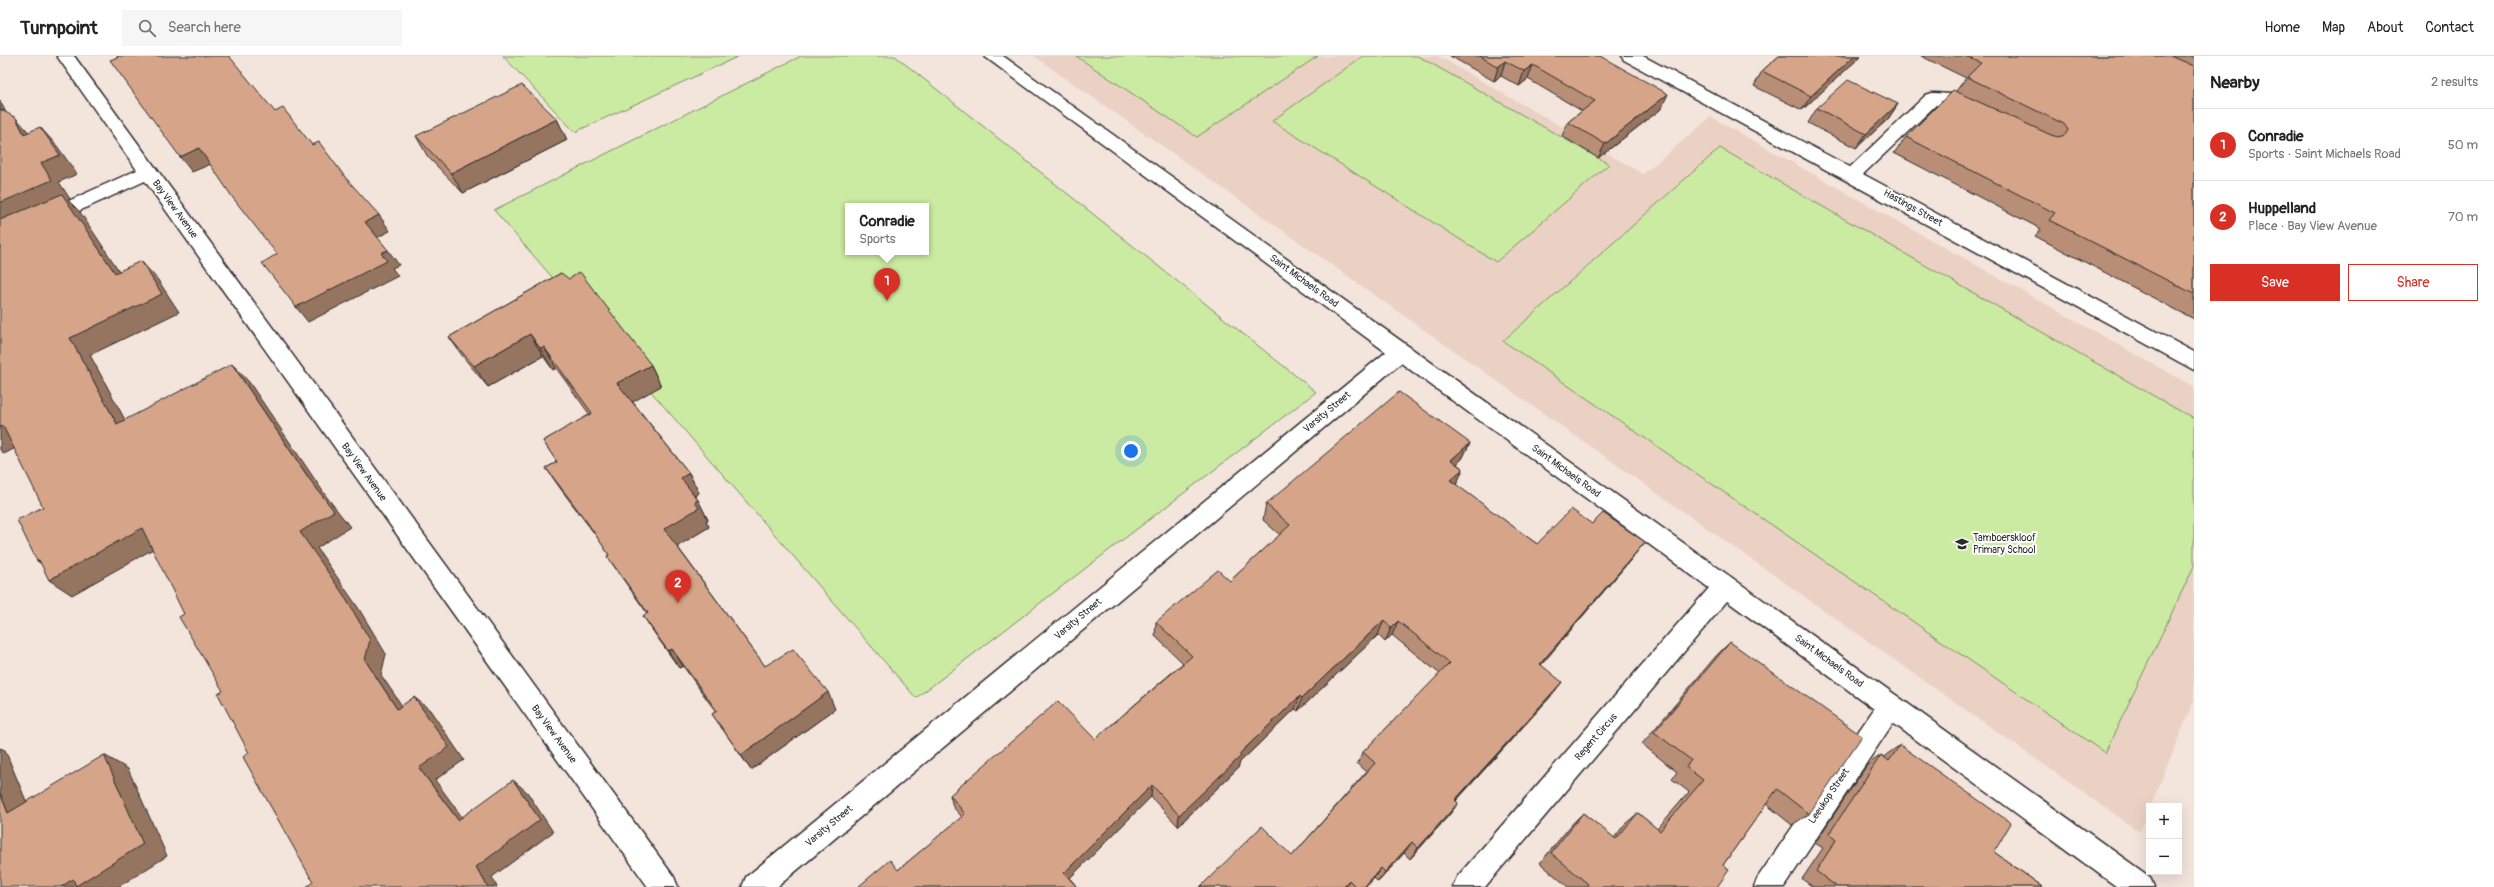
<!DOCTYPE html>
<html lang="en">
<head>
<meta charset="utf-8">
<style>
  :root { --surface:#fff; --page:#f6f6f6; --text:#222; --muted:#767676; --line:#e0e0e0; --accent:#d93025 }
  body { margin:0; font-family:Pangolin,sans-serif; background:var(--page); color:var(--text) }
  .controls { position:absolute; right:12px; bottom:12px; display:grid; overflow:hidden; border-radius:0px; box-shadow:0 4px 16px #0002 }
  .controls button { width:36px; height:36px; display:grid; place-items:center; padding:0; border:0; border-bottom:1px solid var(--line); background:var(--surface); color:var(--text); font:20px sans-serif }
  .you { position:absolute; left:1131px; top:395px; width:14px; height:14px; margin:-10px; border:3px solid #fff; border-radius:50%; background:#1a73e8; box-shadow:0 0 0 6px #1a73e833 }
  .badge { display:grid; place-items:center; width:26px; height:26px; border-radius:50%; background:var(--accent); color:#fff; font-size:13px; font-weight:700 }
  .pin { position:absolute; translate:-50% -33px; filter:drop-shadow(0 1px 2px #0008) }
  .pin::after { content:''; position:absolute; top:21px; width:14px; height:12px; background:inherit; clip-path:polygon(0 0,100% 0,50% 100%) }
  .popup { position:absolute; left:845px; top:147px; width:84px; height:52px; box-sizing:border-box; display:grid; place-content:center; border-radius:0px; background:var(--surface); filter:drop-shadow(0 1px 3px #0005); font-size:13px; white-space:nowrap; color:var(--muted) }
  .popup b { font-size:15px; color:var(--text) }
  .popup::after { content:''; position:absolute; left:50%; top:100%; margin-left:-8px; border:8px solid transparent; border-top-color:var(--surface) }
  .list { margin:0; padding:0; list-style:none }
  h2 { display:flex; justify-content:space-between; align-items:center; height:52px; margin:0; padding:0 16px; font-size:17px }
  h2 small { font-size:13px; font-weight:400; color:var(--muted) }
  .list li { display:grid; grid-template-columns:26px 1fr auto; gap:12px; align-items:center; box-sizing:border-box; height:72px; padding:0 16px; border-top:1px solid var(--line) }
  .list b { display:block; font-size:15px; white-space:nowrap }
  .list p { margin:0; font-size:13px; white-space:nowrap; color:var(--muted) }
  .list em { font-size:13px; font-style:normal; color:var(--muted) }
  .actions { display:flex; gap:8px; padding:12px 16px }
  .actions a { flex:1; padding:9px 0; border:1px solid var(--accent); border-radius:0px; text-align:center; font-size:14px; color:var(--accent) }
  .actions .main { background:var(--accent); color:#fff }
  .icon { flex:none; width:22px; height:22px; fill:none; stroke:currentColor; stroke-width:2; stroke-linecap:round; stroke-linejoin:round }
  .map { position:relative; flex:none; width:2194px; height:831px; overflow:hidden }
  header { display:flex; align-items:center; gap:24px; box-sizing:border-box; height:56px; padding:0 20px; background:var(--surface); border-bottom:1px solid var(--line) }
  header strong { font-size:19px }
  nav { display:flex; gap:22px; margin-inline-start:auto; font-size:14px }
  .search { width:280px; height:36px; background:var(--page); display:flex; align-items:center; gap:10px; box-sizing:border-box; padding:0 14px; border-radius:0px; color:var(--muted); font-size:15px }
  main { display:flex }
  aside { flex:1; background:var(--surface) }
  .map>svg:first-child { display:block }
</style>
</head>
<body>
<header>
<strong>Turnpoint</strong>
<div class="search"><svg class="icon" aria-label="search" viewBox="0 0 24 24"><circle cx="10" cy="10" r="6"/><path d="M15 15l6 6"/></svg>Search here</div>
<nav><a>Home</a><a>Map</a><a>About</a><a>Contact</a></nav>
</header>
<main>
<div class="map">
<svg width="2194" height="831" viewBox="0 0 2194 831">
  <rect width="100%" height="100%" fill="#f3e4dc"/>
  <filter id="ink" filterUnits="userSpaceOnUse"><feTurbulence type="fractalNoise" baseFrequency=".025" numOctaves="2"/><feDisplacementMap in="SourceGraphic" scale="8" xChannelSelector="R" yChannelSelector="G"/><feConvolveMatrix kernelMatrix="1 2 1 2 8 2 1 2 1" color-interpolation-filters="sRGB"/></filter>
  <g filter="url(#ink)">
    <!-- built -->
    <path fill="#ead1c3" d="M1034 0H1438L1643 118 1711 61 2194 331V644L2140 776Z"/>
    <!-- green -->
    <path fill="#cceba2" stroke="#7c8b66" fill-rule="evenodd" d="M503 0H739L575 76Z
      M801 0H895L1316 336 916 642 494 154ZM848 150H926V196H848Z
      M1076 0H1318L1197 81Z
      M1363 0H1418L1609 108 1496 206 1272 65Z
      M1720 92 2194 363V510L2105 697 1503 285Z"/>
    <g fill="none" stroke-linecap="round" stroke-linejoin="round">
      <!-- lane casing -->
      <g stroke="#2b2b2b" stroke-width="3">
        <path id="lane" d="M1932 37C1947 37 1972 40 1981 54L1978 58C1964 62 1951 49 1936 49L1858 123 1852 125 1846 123 1843 119 1846 115 1926 39Z"/>
      </g>
      <!-- street casing -->
      <g stroke="#2b2b2b" stroke-width="3">
        <path id="street" d="M57 0H74L674 821 678 831H648L145 125 0 191V176L137 114Z
          M984 0H1003L2150 821 2154 831H2117L1893 667 1784 831H1754L1758 821 1874 653 1727 545 1485 831H1453L1457 821 1709 532 1401 307 777 831H742L746 821 1386 296Z
          M1622 0H1643L2194 296V314L1624 4Z"/>
      </g>
      <!-- lane -->
      <use href="#lane" fill="#fff" fill-rule="evenodd"/>
      <!-- street -->
      <use href="#street" fill="#fff" fill-rule="evenodd"/>
    </g>
    <!-- wall -->
    <path fill="#b88e76" stroke="#2b2b2b" d="M1450 0H1600L1661 53 1598 102 1562 80 1568 66 1582 55 1528 23 1519 30 1501 20 1494 25Z
      M1779 0H1861L1802 54 1754 30 1762 15Z
      M1921 0H2194V263L2035 180 2041 173 1894 97 1906 81 1956 35 1966 22Z
      M1898 48 1888 63 1856 92 1808 67 1817 52Z
      M557 63 567 84 463 137 428 101 416 80Z
      M561 217 651 309 661 330 632 345 689 417 699 437 695 440 698 444 708 464 706 465 709 471 677 490 765 610 835 653 751 714 712 658 716 656 683 610 679 612 655 578 643 560 647 557 620 519 607 500 609 499 600 485 560 432 546 412 557 406 543 385 590 359 556 312 553 314 543 300 488 331 464 302 449 281Z
      M1470 387 1462 403 1457 408 1463 413 1456 429 1537 488 1633 501 1541 609 1552 639 1456 745 1458 747 1450 758 1410 803 1404 797 1378 826 1374 822 1366 831H1200L1292 800 1366 716 1357 708 1363 696 1440 618 1392 579 1385 586 1378 579 1298 655 1295 653 1240 706 1238 712 1178 770 1151 741 1070 822 1076 830V831H858L898 814 962 761 953 751 950 739 1095 683 1183 607 1155 580 1156 566 1230 525 1280 479 1263 464 1266 448Z
      M1730 586 1809 758 1792 769 1766 748 1723 809 1717 831H1568L1540 807 1572 768 1583 757 1614 782 1625 768 1638 757 1657 773 1689 736 1672 723 1677 716 1642 688 1716 600Z
      M1900 689 1994 796 2043 831H1813L1802 823 1823 792 1815 787 1867 709 1881 699 1884 701 1886 699Z"/>
    <!-- shaded-wall -->
    <path fill="#967460" stroke="#2b2b2b" d="M1854 0H1861L1802 54 1811 40Z
      M1505 5 1501 20 1494 25 1498 11Z
      M1533 9 1528 23 1519 30 1524 15Z
      M1668 38 1661 53 1598 102 1605 88Z
      M0 45 13 70 0 56Z
      M1898 48 1888 63 1856 92 1866 78Z
      M16 62 34 82 24 78Z
      M557 63 567 84 463 137 451 117Z
      M40 71 57 90 77 118 59 126 70 143 68 144 80 156 133 236 0 174V147L41 107Z
      M199 92 211 108 192 116 180 101Z
      M379 159 390 175 376 182 365 166Z
      M388 194 399 209 392 212 398 220 308 266 296 251 381 197Z
      M141 205 158 224 179 256 90 299 137 386 117 368 70 282Z
      M530 278 543 300 488 331 474 310Z
      M544 291 556 312 553 314 540 292Z
      M232 308 249 326 326 440 350 471 317 492 359 553 386 598 381 619 413 666 397 653 365 604 300 476 310 424Z
      M651 309 661 330 629 348 617 327Z
      M3 370 25 387 4 398 0 394V371Z
      M1470 387 1462 403 1444 420 1451 404Z
      M1463 413 1456 429 1450 424Z
      M689 417 699 437 691 442 681 422Z
      M698 444 708 464 706 465 709 471 675 492 664 473Z
      M142 472 162 488 72 539 49 524 58 519 37 505 39 504Z
      M1645 486 1633 501 1530 622 1540 608Z
      M1384 564 1378 579 1298 655 1302 642Z
      M1398 565 1392 579 1385 586 1391 572Z
      M672 593 683 610 679 612 668 595Z
      M1562 626 1552 639 1446 755 1455 744Z
      M828 636 835 653 751 714 741 699Z
      M1300 640 1295 653 1240 706 1238 712 1178 770 1179 759 1239 698Z
      M414 641 430 654 464 704 435 724 473 776 458 764 419 712Z
      M0 692 5 694 36 769 8 757 0 737Z
      M104 699 128 713 167 800 118 831H61Z
      M513 724 527 736 553 776 492 821 497 831H488L476 811Z
      M1152 729 1151 741 1065 827 1064 817Z
      M1458 747 1450 758 1410 803 1418 792Z
      M1412 786 1404 797 1378 826 1385 816Z
      M1381 812 1374 822 1366 831H1364Z
      M1349 824 1345 831H1343Z"/>
    <!-- building -->
    <path fill="#d6a589" stroke="#2b2b2b" d="M117 0H229L275 56 283 52 312 89 319 86 345 121 379 159 365 166 388 194 381 197 387 205 296 251 262 207 277 198 233 142 199 92 180 101 110 4 118 1Z
      M1480 0H1600L1668 38 1605 88 1568 66 1595 45 1533 9 1524 15 1505 5 1498 11Z
      M1779 0H1854L1811 40 1762 15Z
      M1966 0H2171L2194 10V238L2049 164 2055 157 1906 81 1953 34 2051 79 2058 81 2065 79 2068 74 2064 68 1967 21 1981 7Z
      M1848 24 1898 48 1866 78 1817 52Z
      M522 29 557 63 451 117 416 80Z
      M0 53 16 62 24 78 40 71 60 99 41 107 52 124 0 147Z
      M62 138 115 217 141 205 162 238 70 282 117 368 232 308 310 424 334 455 300 476 343 538 370 584 365 604 397 653 414 641 449 691 419 712 458 764 513 724 540 764 476 811 488 831H306L313 826 243 701 249 697 218 638 223 635 179 561 184 558 142 472 49 524 39 504 37 505 17 464 43 451 3 370 0 371V164Z
      M580 216 651 309 617 327 689 417 681 422 698 444 695 446 699 452 664 473 765 610 793 593 828 636 741 699 712 658 717 655 672 593 668 595 643 560 648 557 607 500 609 499 587 466 546 412 557 406 543 385 592 357 544 291 540 292 530 278 474 310 449 281 561 217 569 223Z
      M1399 336 1470 387 1451 404 1463 413 1450 424 1537 488 1571 453 1592 468 1603 457 1645 486 1540 608 1562 626 1455 744 1458 747 1418 792 1412 786 1385 816 1381 812 1364 831H1356L1349 824 1343 831H1200L1262 770 1292 800 1375 707 1363 696 1450 607 1398 565 1391 572 1384 564 1302 642 1300 640 1239 698 1241 700 1179 759 1152 729 1064 817 1076 830 1074 831H858L890 804 898 814 965 758 950 739 1058 645 1095 683 1192 600 1156 566 1218 514 1230 525 1290 469 1266 448Z
      M1730 586 1862 680 1809 758 1777 733 1723 809 1729 814 1717 831H1586L1588 828 1551 797 1583 757 1616 783 1638 757 1660 775 1703 724 1686 711 1691 704 1654 676Z
      M1900 689 2011 767 1994 796 2043 831H1837L1816 815 1836 784 1829 778 1881 699 1889 705Z
      M104 699 143 788 76 830 73 823 61 831H0V737L8 757Z"/>
  </g>
  <!-- icons -->
  <defs>
    <g id="school-bare" transform="scale(1.08)"><path d="M0-5L7-2L0 1L-7-2ZM-4 1L0 2.5L4 1V4Q0 6-4 4Z" fill="#2b2b2b" stroke="#fff" stroke-width="2.5" paint-order="stroke"/></g>
  </defs>
  <g fill-rule="evenodd">
    <use href="#school-bare" x="1962" y="488"/>
  </g>
  <g text-anchor="middle" dominant-baseline="central" stroke-width="4" stroke-linejoin="round" paint-order="stroke">
    <!-- street labels -->
    <g font-size="10" fill="#2b2b2b" stroke="#fff">
      <text transform="translate(1913 152) rotate(29)">Hastings Street</text>
      <text transform="translate(175 153) rotate(54)">Bay View Avenue</text>
      <text transform="translate(1304 225) rotate(36)">Saint Michaels Road</text>
      <text transform="translate(1327 356) rotate(-40)">Varsity Street</text>
      <text transform="translate(1566 415) rotate(36)">Saint Michaels Road</text>
      <text transform="translate(364 416) rotate(54)">Bay View Avenue</text>
      <text transform="translate(1078 563) rotate(-40)">Varsity Street</text>
      <text transform="translate(1829 605) rotate(36)">Saint Michaels Road</text>
      <text transform="translate(554 678) rotate(54)">Bay View Avenue</text>
      <text transform="translate(1596 681) rotate(-49)">Regent Circus</text>
      <text transform="translate(1829 740) rotate(-56)">Leeukop Street</text>
      <text transform="translate(829 770) rotate(-40)">Varsity Street</text>
    </g>
    <!-- poi labels -->
    <g font-size="10" fill="#2b2b2b" stroke="#fff" text-anchor="start">
      <text x="1973" y="482">Tamboerskloof<tspan x="1973" dy="12">Primary School</tspan></text>
    </g>
  </g>
</svg>
<div class="controls">
<button>+</button>
<button>−</button>
</div>
<div class="you"></div>
<div class="pin badge" style="left:887px;top:245px">1</div>
<div class="popup"><b>Conradie</b>Sports</div>
<div class="pin badge" style="left:678px;top:547px">2</div>
</div>
<aside>
<h2>Nearby<small>2 results</small></h2>
<ul class="list">
<li><span class="badge">1</span><div><b>Conradie</b><p>Sports · Saint Michaels Road</p></div><em>50 m</em></li>
<li><span class="badge">2</span><div><b>Huppelland</b><p>Place · Bay View Avenue</p></div><em>70 m</em></li>
</ul>
<div class="actions"><a class="main">Save</a><a>Share</a></div>
</aside>
</main>
</body>
</html>
